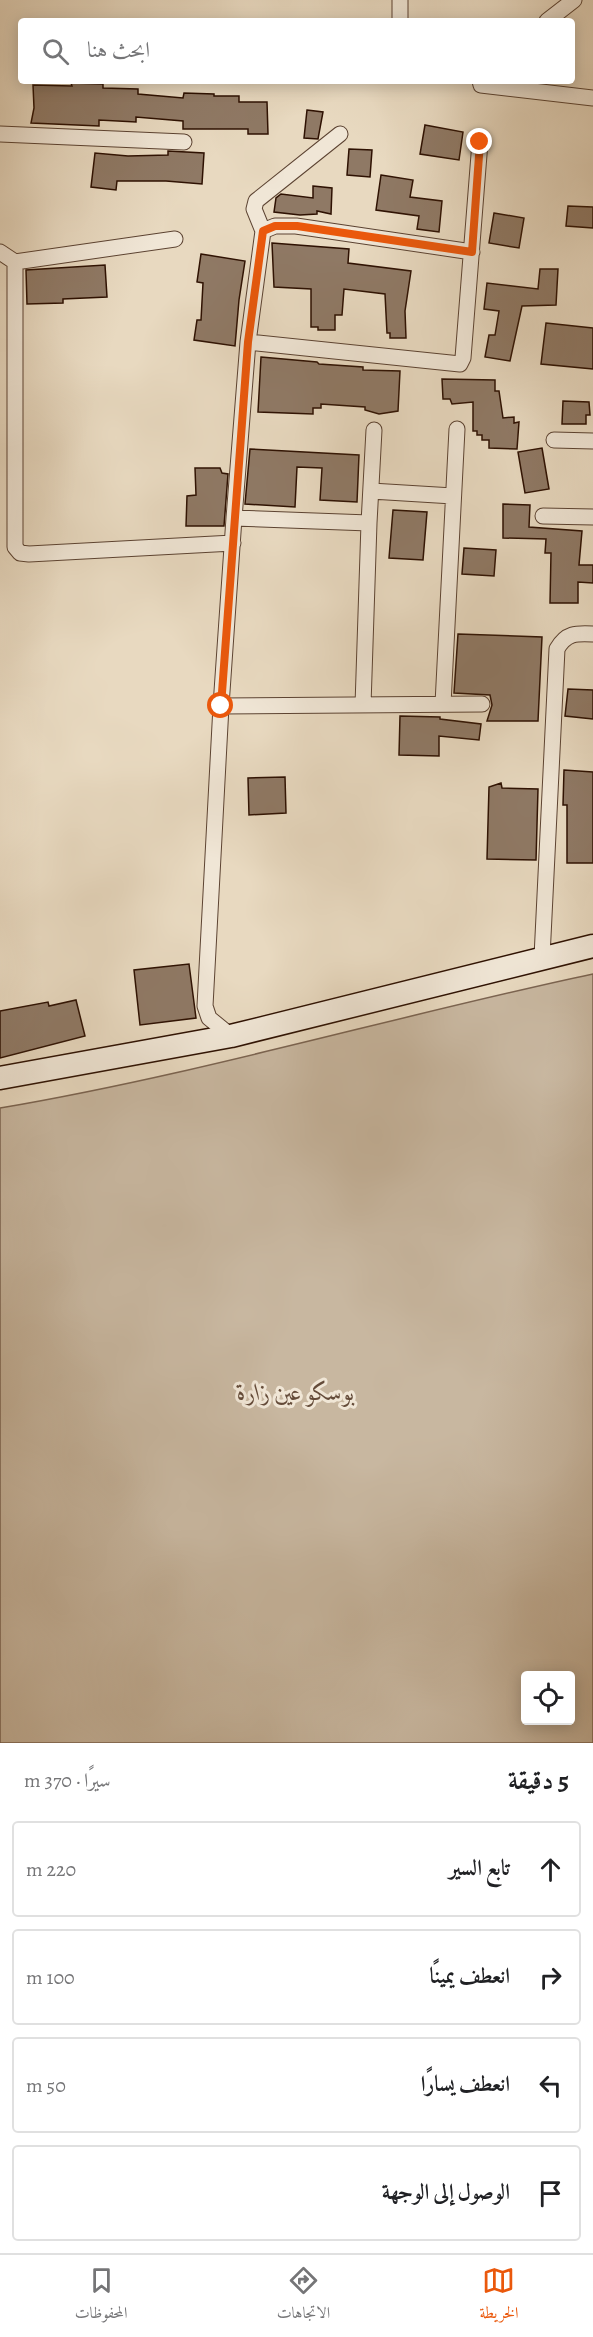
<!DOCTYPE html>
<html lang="ar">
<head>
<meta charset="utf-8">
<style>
  :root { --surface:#fff; --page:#f6f6f6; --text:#202124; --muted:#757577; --line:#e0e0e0; --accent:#ea580c }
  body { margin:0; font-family:Alegreya,Amiri,serif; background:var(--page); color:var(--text); direction:rtl }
  .controls { position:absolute; right:18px; bottom:18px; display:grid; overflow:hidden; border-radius:6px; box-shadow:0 3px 15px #0003 }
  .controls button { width:54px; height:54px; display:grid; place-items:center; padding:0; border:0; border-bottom:2px solid var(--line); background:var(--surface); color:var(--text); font:30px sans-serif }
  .stop { position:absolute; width:18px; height:18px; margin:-14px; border:4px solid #ea580c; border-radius:50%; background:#fff }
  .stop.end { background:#ea580c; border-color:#fff; box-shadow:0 2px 6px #0008 }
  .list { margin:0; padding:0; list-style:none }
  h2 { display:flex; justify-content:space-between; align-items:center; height:78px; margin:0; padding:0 24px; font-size:26px }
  h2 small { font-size:20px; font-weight:400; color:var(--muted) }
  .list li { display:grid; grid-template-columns:39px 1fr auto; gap:18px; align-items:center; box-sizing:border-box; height:96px; margin:0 12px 12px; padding:0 12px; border:2px solid var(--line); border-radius:6px }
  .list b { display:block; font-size:22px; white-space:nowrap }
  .list em { font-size:20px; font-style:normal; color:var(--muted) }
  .icon { flex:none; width:33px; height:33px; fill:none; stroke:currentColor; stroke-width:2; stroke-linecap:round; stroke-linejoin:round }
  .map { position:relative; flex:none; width:593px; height:1743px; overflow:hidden; direction:ltr }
  .search { position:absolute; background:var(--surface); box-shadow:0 3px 15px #0003; left:18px; right:18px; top:18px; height:66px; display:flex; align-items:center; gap:15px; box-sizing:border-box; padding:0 21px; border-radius:6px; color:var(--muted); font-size:22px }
  .sheet { height:510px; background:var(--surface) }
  nav { display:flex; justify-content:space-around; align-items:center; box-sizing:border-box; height:84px; border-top:2px solid var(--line); background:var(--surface); font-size:16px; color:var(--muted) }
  nav a { display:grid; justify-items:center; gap:3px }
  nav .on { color:var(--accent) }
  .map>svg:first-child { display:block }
</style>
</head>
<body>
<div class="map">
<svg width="593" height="1743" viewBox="0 0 593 1743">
  <rect width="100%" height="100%" fill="#e8d9c0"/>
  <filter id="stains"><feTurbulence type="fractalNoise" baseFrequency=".00333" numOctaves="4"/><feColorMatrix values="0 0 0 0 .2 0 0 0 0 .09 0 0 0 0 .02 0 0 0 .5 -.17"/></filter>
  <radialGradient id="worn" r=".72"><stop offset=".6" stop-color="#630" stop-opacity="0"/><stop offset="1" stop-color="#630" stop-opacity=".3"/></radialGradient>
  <!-- green -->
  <path fill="#c8b7a0" stroke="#7b6451" stroke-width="1.5" fill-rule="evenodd" d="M593 974V1743H0V1108C200 1074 395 1016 593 974ZM526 1676H570V1720H526Z"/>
  <!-- building -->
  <path fill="#8f7965" stroke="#2e1102" stroke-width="1.5" d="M71 83 103 84V88L138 89V94L183 98 184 93 214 94V96H239V102H267L268 134H248V129H183V121L136 117V122L99 120V126L31 123 34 108 33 85 72 86Z
    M307 110 323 112 318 139 304 138Z
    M425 125 463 132 459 160 420 154Z
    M349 149 372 150 370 177 347 175Z
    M168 151 204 153 202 184 166 181H117L116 190 91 187 95 153 128 156 168 155Z
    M381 175 413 180 410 197 442 201 439 232 417 229 419 216 376 210Z
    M313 186 332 188 331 214 317 211V214L300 215 274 212 276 198 281 194 313 198Z
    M568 206 593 207V228L566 226Z
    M494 213 524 218 519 248 489 243Z
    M272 243 349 249 348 263 411 271 405 311 406 338H390V333H387L385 294 344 289 342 315H335V330H318V327H311V289L274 287Z
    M201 254 245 261 239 300 235 346 194 340 197 320H201L203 283 197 282Z
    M105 265 107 297 63 299V303L27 304 26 270Z
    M540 269H558L556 305 522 306 510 361 485 357 489 335H495L499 311 484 309 487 283 538 289Z
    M546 323 593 328V369L541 364Z
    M261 357 317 362 319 364 363 367V370L400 371 398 411 379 414 365 410V407L321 404V408H313V414L258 412Z
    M442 379 495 380V391H499L503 418 514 417V423L519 422 517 449 489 448V440H482V435H477V431H473V402L452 404 450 399H443Z
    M563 401 589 402 590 415H586V424H562Z
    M542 448 549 489 525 493 518 452Z
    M250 449 359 455 357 502 320 500 322 468 297 467 295 507 245 504Z
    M195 468H220L222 473 228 474 224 526H186L187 496 196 495Z
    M503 504 530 505 529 527 582 531 579 565H593V583L578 582V603H550L551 553H545L546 539 503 538Z
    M393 510 427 512 423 560 389 558Z
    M464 548 496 550 494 576 462 574Z
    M458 634 542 637 538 721H487L492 705 490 695 454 693Z
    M568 689 593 690V719L565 716Z
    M400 716 440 717V719L481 724 479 740 439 736V756L399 755Z
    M564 770 593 772V863H567V805H563Z
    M285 777 286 813 249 815 248 778Z
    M501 783 502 788 538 789 536 860 487 859 489 787Z
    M189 964 196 1018 140 1025 134 970Z
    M76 1000 85 1036 0 1058V1011L48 1002 49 1006Z"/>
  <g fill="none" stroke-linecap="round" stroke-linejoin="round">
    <!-- minor casing -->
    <g stroke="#5c4332" stroke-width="17">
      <path id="minor" d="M400 0V21
        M547 21 574 0
        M480 81 481 85 593 98
        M0 134 184 142
        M263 231 254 209 256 201 340 134
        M0 252 15 262 175 239
        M15 262V547L20 553 29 554 233 543
        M248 342 460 364 463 358 480 142
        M554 440 593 441
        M371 491 453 496
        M543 516 593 517
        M234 518 369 523
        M443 704 457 429
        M363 705 369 523 374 430
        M221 706 482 704
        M542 957 557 649C566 633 576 633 593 634
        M231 1036 209 1018 205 1006 221 706 234 518 248 342 263 231 275 226H296L472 252"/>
    </g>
    <!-- secondary casing -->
    <g stroke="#2e1102" stroke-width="25">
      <path id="secondary" d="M0 1078 231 1036 593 946"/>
    </g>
    <!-- minor -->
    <use href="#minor" stroke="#f0e6d6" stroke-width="15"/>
    <!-- secondary -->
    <use href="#secondary" stroke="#f0e6d6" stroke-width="22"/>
  </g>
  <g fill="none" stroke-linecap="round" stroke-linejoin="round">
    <!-- route -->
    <path stroke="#ea580c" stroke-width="8" d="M221 706 248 342 263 231 275 226H297L472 252 480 142"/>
  </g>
  <g text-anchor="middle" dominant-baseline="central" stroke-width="6" stroke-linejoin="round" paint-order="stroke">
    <!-- park labels -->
    <g font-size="24" font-style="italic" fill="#644b39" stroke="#f0e6d6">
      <text x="296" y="1392">بوسكو عين زارة</text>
    </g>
  </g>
  <rect width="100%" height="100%" filter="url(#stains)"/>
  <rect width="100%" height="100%" fill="url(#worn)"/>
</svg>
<div class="controls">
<button><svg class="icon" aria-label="locate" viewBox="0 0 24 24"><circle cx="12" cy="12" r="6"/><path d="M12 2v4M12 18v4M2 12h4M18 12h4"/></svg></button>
</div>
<div class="stop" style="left:221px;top:706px"></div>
<div class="stop end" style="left:480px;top:142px"></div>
<div class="search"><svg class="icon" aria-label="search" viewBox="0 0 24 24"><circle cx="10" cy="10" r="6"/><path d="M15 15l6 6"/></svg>ابحث هنا</div>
</div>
<section class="sheet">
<h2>5 دقيقة<small>سيرًا · 370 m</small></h2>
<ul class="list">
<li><svg class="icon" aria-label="ahead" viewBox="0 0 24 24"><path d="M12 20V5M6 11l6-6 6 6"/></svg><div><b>تابع السير</b></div><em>220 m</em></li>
<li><svg class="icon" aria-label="right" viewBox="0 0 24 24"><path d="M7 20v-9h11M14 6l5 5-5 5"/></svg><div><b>انعطف يمينًا</b></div><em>100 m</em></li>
<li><svg class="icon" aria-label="left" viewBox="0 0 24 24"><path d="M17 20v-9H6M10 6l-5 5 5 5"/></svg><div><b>انعطف يسارًا</b></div><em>50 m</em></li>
<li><svg class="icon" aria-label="arrive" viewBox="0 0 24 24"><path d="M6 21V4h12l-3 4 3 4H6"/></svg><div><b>الوصول إلى الوجهة</b></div></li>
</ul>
</section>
<nav>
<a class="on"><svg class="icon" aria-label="map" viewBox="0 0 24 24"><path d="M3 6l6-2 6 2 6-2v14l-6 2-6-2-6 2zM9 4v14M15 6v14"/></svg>الخريطة</a>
<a><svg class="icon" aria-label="directions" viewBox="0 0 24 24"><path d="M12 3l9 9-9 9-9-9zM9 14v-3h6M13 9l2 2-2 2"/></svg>الاتجاهات</a>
<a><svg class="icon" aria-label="saved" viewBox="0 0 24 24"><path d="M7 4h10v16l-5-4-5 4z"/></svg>المحفوظات</a>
</nav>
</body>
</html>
